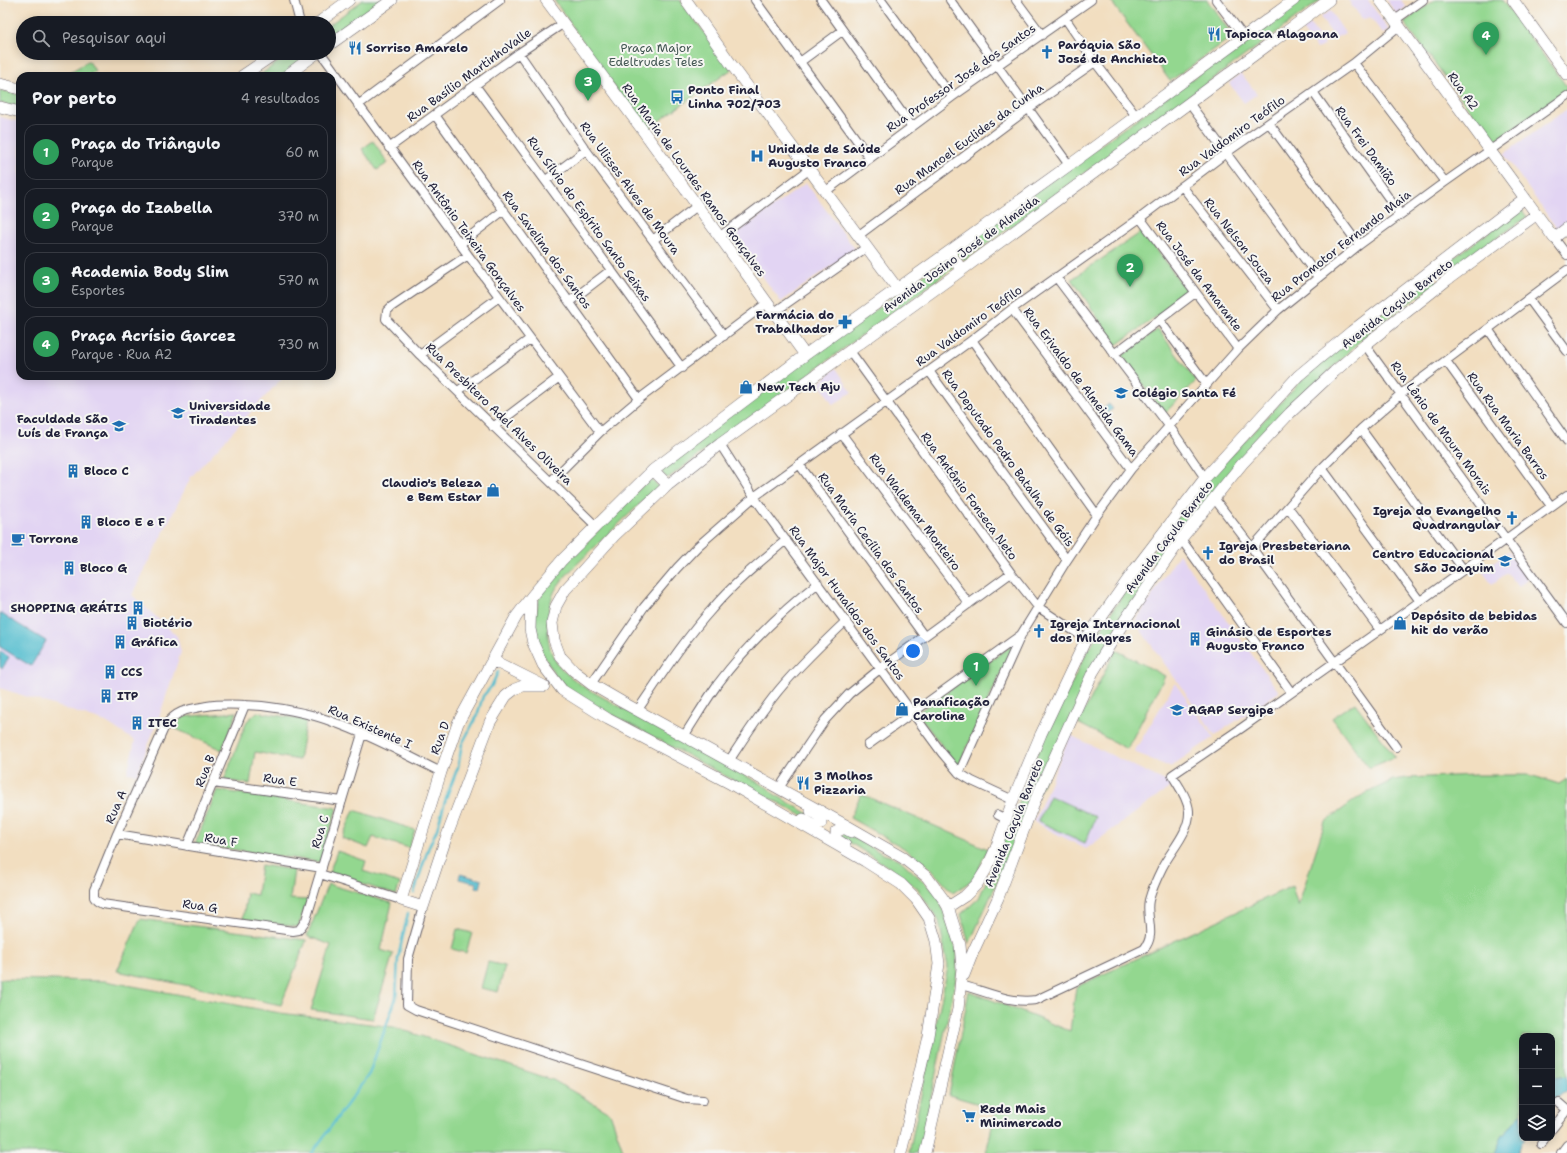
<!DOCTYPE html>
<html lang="pt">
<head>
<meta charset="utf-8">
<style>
  :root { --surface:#171b24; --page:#242831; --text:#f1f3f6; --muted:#9ea1a6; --line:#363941; --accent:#1f6fb2 }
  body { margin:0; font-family:"Shantell Sans",sans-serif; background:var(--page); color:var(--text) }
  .controls { position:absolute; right:12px; bottom:12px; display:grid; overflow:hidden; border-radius:8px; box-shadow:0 2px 10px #0003 }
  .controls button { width:36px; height:36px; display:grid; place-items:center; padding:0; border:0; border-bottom:1px solid var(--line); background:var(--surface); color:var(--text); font:20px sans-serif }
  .you { position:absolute; left:913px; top:651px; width:14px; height:14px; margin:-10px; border:3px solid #fff; border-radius:50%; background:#1a73e8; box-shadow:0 0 0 6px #1a73e833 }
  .badge { display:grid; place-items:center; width:26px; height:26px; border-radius:50%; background:var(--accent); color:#fff; font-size:13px; font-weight:700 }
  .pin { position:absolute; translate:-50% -33px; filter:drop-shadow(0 1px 2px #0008) }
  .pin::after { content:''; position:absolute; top:21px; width:14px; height:12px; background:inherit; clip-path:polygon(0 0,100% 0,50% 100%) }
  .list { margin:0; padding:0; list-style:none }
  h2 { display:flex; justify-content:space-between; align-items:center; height:52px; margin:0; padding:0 16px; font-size:17px }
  h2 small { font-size:13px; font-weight:400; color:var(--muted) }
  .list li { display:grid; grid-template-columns:26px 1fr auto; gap:12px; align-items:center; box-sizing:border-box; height:56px; margin:0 8px 8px; padding:0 8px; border:1px solid var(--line); border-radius:12px }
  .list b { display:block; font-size:15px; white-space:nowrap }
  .list p { margin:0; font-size:13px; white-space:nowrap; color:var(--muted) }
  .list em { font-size:13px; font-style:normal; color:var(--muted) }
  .icon { flex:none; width:22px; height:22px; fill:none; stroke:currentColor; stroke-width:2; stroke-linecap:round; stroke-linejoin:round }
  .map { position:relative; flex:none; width:1567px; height:1153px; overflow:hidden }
  .search { position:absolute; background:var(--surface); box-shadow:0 2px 10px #0003; left:16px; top:16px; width:320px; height:44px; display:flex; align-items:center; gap:10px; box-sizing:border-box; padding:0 14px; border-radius:22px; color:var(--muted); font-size:15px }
  .panel { position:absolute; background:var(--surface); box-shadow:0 2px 10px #0003; left:16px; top:72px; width:320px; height:308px; border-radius:12px }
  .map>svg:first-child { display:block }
</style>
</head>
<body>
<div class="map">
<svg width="1567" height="1153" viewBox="0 0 1567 1153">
  <rect width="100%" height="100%" fill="#f6f6f2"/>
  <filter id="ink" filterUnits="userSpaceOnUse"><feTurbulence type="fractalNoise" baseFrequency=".025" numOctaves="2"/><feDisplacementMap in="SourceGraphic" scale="8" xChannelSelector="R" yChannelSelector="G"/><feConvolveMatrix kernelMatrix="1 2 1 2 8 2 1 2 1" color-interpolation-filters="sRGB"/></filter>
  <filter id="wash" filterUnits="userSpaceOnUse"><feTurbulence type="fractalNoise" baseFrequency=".012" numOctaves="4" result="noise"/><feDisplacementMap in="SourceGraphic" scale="16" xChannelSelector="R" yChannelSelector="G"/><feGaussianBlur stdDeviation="0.9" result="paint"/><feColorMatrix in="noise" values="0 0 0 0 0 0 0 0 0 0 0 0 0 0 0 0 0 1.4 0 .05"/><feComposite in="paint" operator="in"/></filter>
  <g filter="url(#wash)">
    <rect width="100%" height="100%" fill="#f2dec0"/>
    <!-- built -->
    <path fill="#e2d4f3" d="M1348 0H1368L1389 30 1383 34 1370 17 1363 20Z
      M1386 0H1401L1406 7 1397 14Z
      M1330 11 1345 33 1335 38 1320 17Z
      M1310 24 1325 45 1317 49 1302 30Z
      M1241 73 1257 94 1244 103 1229 83Z
      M1567 109V221L1557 229 1504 154Z
      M0 117 20 122V376H284L191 477 132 595 177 636 181 652 159 717 137 774 127 773 135 741 106 722 0 688Z
      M806 183 855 249 781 302 733 236Z
      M836 368 852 392 833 405 820 383Z
      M1508 551 1528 579 1519 587 1507 573 1492 584 1482 571Z
      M1179 554 1279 692 1215 735 1135 622Z
      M1175 683 1214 737 1170 767 1134 752Z
      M1070 735 1173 785 1086 849 1034 822Z"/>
    <!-- green -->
    <path fill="#93d78f" stroke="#5a7c65" d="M363 0H387L329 42V25Z
      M554 0H680L732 69 645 131Z
      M1110 0H1207L1233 36 1170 81Z
      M1301 0H1321L965 260 957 255V249Z
      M1435 0H1502L1567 87V92L1494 142 1404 22Z
      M290 53H314L282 76H259Z
      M89 61 95 71 88 76H72L70 72Z
      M0 90 20 95V108L0 103Z
      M373 141 388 163 377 170 362 149Z
      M1521 209 1527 217 1449 271 1444 265Z
      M1143 231 1189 294 1116 345 1072 279Z
      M947 258 953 267 949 271 668 478 663 476 661 467 704 433Z
      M1431 274 1438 283 1376 326 1305 394 1205 505 1156 564 1147 560 1201 487 1301 381 1365 326Z
      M1158 329 1196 381 1164 414 1122 356Z
      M650 478 659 487C639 504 620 523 601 541 586 556 569 570 557 587 546 604 544 640 554 658 560 670 573 679 584 687L768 788 774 794 816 818 814 822 772 799H768L576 695 558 680 538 646 535 618 539 599 548 581Z
      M1136 573 1149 580 1111 637 1008 858 969 944 961 914 979 898 1010 826 1038 752 1087 652Z
      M1014 644 958 767 917 713Z
      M1116 650 1165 676 1127 749 1078 723Z
      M1355 703 1395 757 1369 768 1332 718Z
      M237 712 222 750 174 728 182 717Z
      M257 712 306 720 299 760 255 752 250 784 224 780 247 721Z
      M1475 775H1530L1559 784 1567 779V1075L1552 1078V1036H1522V1112L1502 1137 1495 1153H986L996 1109 949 1095 969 991 1070 1031 1076 987 1292 886 1298 906 1325 822 1359 797 1393 780 1406 778Z
      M217 790 337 808 320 862 195 844Z
      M861 794 988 849 974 879 953 893 929 867 902 847 850 818Z
      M1050 796 1096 817 1085 843 1038 821Z
      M354 810 415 830 409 848 373 837 368 848 342 838Z
      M844 832 883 854 899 859 938 895 957 951V974L919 1153H909L948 967 939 921 918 889 898 873 841 837Z
      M337 851 366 861 363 871 400 883 396 895 329 873Z
      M261 865 294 870 290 899 308 900 298 927 243 919 247 893 257 895Z
      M328 884 392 903 381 950 393 954 373 1019 311 1010 331 945 307 936Z
      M140 919 306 940V941L281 1005 117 971Z
      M457 929 472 933 466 953 452 949Z
      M488 962 505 966 498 992 481 988Z
      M0 979 105 981 280 1013 394 1027 553 1080 610 1113 624 1153H0Z"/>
    <!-- water -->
    <path fill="#53bdcf" stroke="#3a7085" d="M1109 404 1113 409 1100 417 1096 412Z
      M0 613 46 641 31 666 0 647Z
      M0 651 9 657 2 669 0 667Z
      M460 874 482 880 480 888 475 887 476 883 459 879Z
      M1567 1075V1091L1552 1100V1078Z
      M1522 1112V1138H1525L1521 1144 1518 1153H1495L1502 1137Z"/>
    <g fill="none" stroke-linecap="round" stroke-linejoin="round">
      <!-- stream -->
      <path stroke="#53bdcf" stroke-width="2.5" d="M414 893 428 849 437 829 446 798 458 767 462 744 477 716 483 696 491 687 498 672
        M312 1153 369 1074 396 998 398 958 408 913"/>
    </g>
  </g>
  <g filter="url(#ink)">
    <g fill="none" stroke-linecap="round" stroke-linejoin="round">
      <!-- street casing -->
      <g stroke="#6b646a" stroke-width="10">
        <path id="street" d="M294 0 300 23
          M755 0 869 157
          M821 0 912 127
          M881 0 952 97
          M950 0 1069 165
          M1016 0 1042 35
          M1216 0 1244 37
          M1065 18 1095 62 1136 116
          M1395 20 1423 0
          M321 53 468 255 600 432
          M519 53 586 150 724 336
          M800 62 842 31
          M1354 63 1445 182
          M475 85 611 270 682 368
          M1313 92 1400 214
          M1189 103 1318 277
          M358 105 500 0
          M435 115 639 399
          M1269 123 1359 245
          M389 148 519 53 564 23
          M546 180 586 150
          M1182 186 1278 310
          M826 191 952 97 1091 0
          M1140 218 1238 349
          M859 235 1029 108 1095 62
          M719 237 810 169
          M1554 238 1567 255
          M653 240 697 206
          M460 244 504 210
          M468 255 391 307 387 311 386 319 420 355 596 526
          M1056 277 1170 427 1205 478
          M1529 299 1567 351
          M569 302 611 270
          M1012 309 1131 469
          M773 313 867 247
          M1160 321 1207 385
          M1488 329 1567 441
          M972 340 1097 515
          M1365 345 1567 623
          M850 351 1011 573 1038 607 1086 639
          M1114 354 1195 293
          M420 355 499 297
          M1446 361 1551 506
          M929 371 1067 560
          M458 391 530 339
          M493 427 558 378
          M1361 429 1463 569
          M841 433 969 604
          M720 444 754 497 942 753 959 773 972 781 1013 800
          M799 464 924 636
          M1322 468 1419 600
          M551 481 600 432 639 399 767 303
          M1214 498 1252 548 1396 747
          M1288 507 1380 630
          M1181 539 1291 692
          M1252 548 1322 468 1361 429 1401 394 1567 270
          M591 684 644 607 677 568 698 546 754 497 972 340 1012 309 1140 218 1226 153 1354 63 1399 26
          M637 711C661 676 684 640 712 609 734 583 760 562 786 540
          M362 734 306 920 299 930 293 931 102 904 97 901 94 897V890L117 834 165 726C176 710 189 709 207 706 226 703 244 705 262 706 286 709 310 713 333 722 371 735 406 755 441 772
          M684 736C695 719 705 702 717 685 746 646 780 613 818 583
          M868 745 1022 634
          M729 761C746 735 763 708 784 684 803 662 825 641 846 621
          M959 773 1022 633 1067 560 1097 515 1131 469 1238 349 1278 310 1359 245 1445 182 1567 96
          M213 783 342 801
          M779 788 810 742 825 720 849 694 881 668 1011 573
          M998 815 1006 819
          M117 834 322 868
          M187 846 245 705
          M320 874 401 900
          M423 907 408 959 407 1005 416 1010 687 1099 703 1100
          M961 985C985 991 1010 1004 1036 1000L1144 949C1157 934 1145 917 1149 900 1152 889 1157 878 1162 868 1171 850 1190 832 1189 811 1188 798 1178 785 1172 775L1243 727 1380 630 1567 495
          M1552 1129 1567 1110 1559 1103
          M1541 1144 1545 1138
          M1561 1153 1567 1145"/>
      </g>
      <!-- secondary casing -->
      <g stroke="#6b646a" stroke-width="12">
        <path id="secondary" d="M546 0 641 128 805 355
          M686 0 731 64 897 288
          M1380 0 1554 238 1567 228
          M1513 0 1567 75
          M318 23 349 0
          M329 45 392 0
          M242 76 276 53
          M286 76 317 53
          M0 84 20 89
          M0 107 20 112
          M949 252 962 270
          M653 470 668 485
          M1136 568 1154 579
          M531 597 516 617 458 723 441 772 401 900 423 907 445 841 490 722 506 696 515 689 523 686H544
          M492 660 542 685
          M803 819 813 825 821 823 820 816 811 811
          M845 845 836 839V832L844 828 851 832
          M948 907 965 896 977 884 987 868 996 848 1013 800 1041 734 1086 639 1136 568 1205 478 1298 376 1352 331 1525 198
          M964 975 973 952 998 898 1033 805 1093 672 1125 620 1181 539 1242 464 1290 413 1334 372 1365 345 1447 280 1537 214
          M901 1153 928 1036 939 964 936 941 929 918 916 899 901 884 865 861 731 784 608 719 562 690 543 665 533 643 530 629 531 597 562 560 653 470 805 355 1075 161 1294 0
          M925 1153 958 1009 962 968 960 945 948 907 944 900 927 877 903 858 849 827 622 702 591 684 574 671 560 656 554 640 552 623 556 606 565 590 614 536 668 485 720 444 962 270 1329 0"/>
      </g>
      <!-- street -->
      <use href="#street" stroke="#fff" stroke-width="8"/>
      <!-- secondary -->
      <use href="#secondary" stroke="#fff" stroke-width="11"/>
    </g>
  </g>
  <!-- icons -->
  <defs>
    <g id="restaurant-bare" transform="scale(1.08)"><path d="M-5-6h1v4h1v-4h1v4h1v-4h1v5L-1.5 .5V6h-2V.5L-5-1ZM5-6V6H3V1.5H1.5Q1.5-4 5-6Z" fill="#1f6fb2" stroke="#f6f6f2" stroke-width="2.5" paint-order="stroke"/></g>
    <g id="church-bare" transform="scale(1.08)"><path d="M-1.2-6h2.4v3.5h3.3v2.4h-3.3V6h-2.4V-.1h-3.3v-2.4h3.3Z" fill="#1f6fb2" stroke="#f6f6f2" stroke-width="2.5" paint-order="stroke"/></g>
    <g id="bus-bare" transform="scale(1.08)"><path d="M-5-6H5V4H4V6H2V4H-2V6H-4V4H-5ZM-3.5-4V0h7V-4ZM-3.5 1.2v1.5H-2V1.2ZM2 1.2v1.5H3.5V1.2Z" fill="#1f6fb2" stroke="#f6f6f2" stroke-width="2.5" paint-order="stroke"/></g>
    <g id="hospital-bare" transform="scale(1.08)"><path d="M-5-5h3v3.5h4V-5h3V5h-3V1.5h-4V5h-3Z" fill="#1f6fb2" stroke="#f6f6f2" stroke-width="2.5" paint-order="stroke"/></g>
    <g id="pharmacy-bare" transform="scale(1.08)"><path d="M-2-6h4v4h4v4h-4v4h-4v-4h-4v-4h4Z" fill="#1f6fb2" stroke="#f6f6f2" stroke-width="2.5" paint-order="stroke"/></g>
    <g id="shop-bare" transform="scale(1.08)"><path d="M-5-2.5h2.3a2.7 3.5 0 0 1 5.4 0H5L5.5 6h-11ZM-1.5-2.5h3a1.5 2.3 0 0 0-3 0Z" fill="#1f6fb2" stroke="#f6f6f2" stroke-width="2.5" paint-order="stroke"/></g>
    <g id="school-bare" transform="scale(1.08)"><path d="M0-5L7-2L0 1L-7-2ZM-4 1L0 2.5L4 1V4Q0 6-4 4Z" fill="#1f6fb2" stroke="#f6f6f2" stroke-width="2.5" paint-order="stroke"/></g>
    <g id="university-bare" transform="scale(1.08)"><path d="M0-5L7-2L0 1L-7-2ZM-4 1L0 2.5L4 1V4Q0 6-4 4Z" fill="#1f6fb2" stroke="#f6f6f2" stroke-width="2.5" paint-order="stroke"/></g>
    <g id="building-bare" transform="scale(1.08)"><path d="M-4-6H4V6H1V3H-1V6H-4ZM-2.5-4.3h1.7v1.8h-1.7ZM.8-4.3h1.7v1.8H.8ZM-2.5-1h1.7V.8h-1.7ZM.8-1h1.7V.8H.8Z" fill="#1f6fb2" stroke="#f6f6f2" stroke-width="2.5" paint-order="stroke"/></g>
    <g id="cafe-bare" transform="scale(1.08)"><path d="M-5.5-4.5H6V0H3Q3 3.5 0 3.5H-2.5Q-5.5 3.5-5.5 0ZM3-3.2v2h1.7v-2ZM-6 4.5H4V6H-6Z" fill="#1f6fb2" stroke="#f6f6f2" stroke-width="2.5" paint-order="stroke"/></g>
    <g id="supermarket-bare" transform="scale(1.08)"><path d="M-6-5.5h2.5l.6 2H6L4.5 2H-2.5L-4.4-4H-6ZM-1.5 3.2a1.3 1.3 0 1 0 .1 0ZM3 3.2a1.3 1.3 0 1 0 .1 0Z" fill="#1f6fb2" stroke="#f6f6f2" stroke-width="2.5" paint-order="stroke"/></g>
  </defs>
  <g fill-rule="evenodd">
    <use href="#restaurant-bare" x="1214" y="34"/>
    <use href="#restaurant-bare" x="355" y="48"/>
    <use href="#church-bare" x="1047" y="52"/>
    <use href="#bus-bare" x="677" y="97"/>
    <use href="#hospital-bare" x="757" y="156"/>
    <use href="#pharmacy-bare" x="845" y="322"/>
    <use href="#shop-bare" x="746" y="387"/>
    <use href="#school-bare" x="1121" y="393"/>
    <use href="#university-bare" x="178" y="413"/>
    <use href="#university-bare" x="119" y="426"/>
    <use href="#building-bare" x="73" y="471"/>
    <use href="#shop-bare" x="493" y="490"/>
    <use href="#church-bare" x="1512" y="518"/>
    <use href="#building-bare" x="86" y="522"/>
    <use href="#cafe-bare" x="18" y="539"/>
    <use href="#church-bare" x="1208" y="553"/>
    <use href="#school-bare" x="1505" y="561"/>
    <use href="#building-bare" x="69" y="568"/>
    <use href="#building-bare" x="138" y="608"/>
    <use href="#building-bare" x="132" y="623"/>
    <use href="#shop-bare" x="1400" y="623"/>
    <use href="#church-bare" x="1039" y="631"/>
    <use href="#building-bare" x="1195" y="639"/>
    <use href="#building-bare" x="120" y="642"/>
    <use href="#building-bare" x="110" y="672"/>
    <use href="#building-bare" x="106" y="696"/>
    <use href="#shop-bare" x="902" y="709"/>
    <use href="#school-bare" x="1177" y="710"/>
    <use href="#building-bare" x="137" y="723"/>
    <use href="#restaurant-bare" x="803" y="783"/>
    <use href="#supermarket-bare" x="969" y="1116"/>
  </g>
  <g text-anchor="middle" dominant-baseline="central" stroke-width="4" stroke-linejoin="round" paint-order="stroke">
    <!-- poi labels -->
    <g font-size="12" font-weight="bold" fill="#22223b" stroke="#f6f6f2" text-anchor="start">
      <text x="1225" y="34">Tapioca Alagoana</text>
      <text x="1058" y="45">Paróquia São<tspan x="1058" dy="14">José de Anchieta</tspan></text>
      <text x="366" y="48">Sorriso Amarelo</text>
      <text x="688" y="90">Ponto Final<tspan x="688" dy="14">Linha 702/703</tspan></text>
      <text x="768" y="149">Unidade de Saúde<tspan x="768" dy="14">Augusto Franco</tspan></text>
      <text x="834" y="315" text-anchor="end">Farmácia do<tspan x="834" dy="14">Trabalhador</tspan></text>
      <text x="757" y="387">New Tech Aju</text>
      <text x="1132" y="393">Colégio Santa Fé</text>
      <text x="189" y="406">Universidade<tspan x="189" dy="14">Tiradentes</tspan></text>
      <text x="108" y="419" text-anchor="end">Faculdade São<tspan x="108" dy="14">Luís de França</tspan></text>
      <text x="84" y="471">Bloco C</text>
      <text x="482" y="483" text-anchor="end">Claudio's Beleza<tspan x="482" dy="14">e Bem Estar</tspan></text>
      <text x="1501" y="511" text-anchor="end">Igreja do Evangelho<tspan x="1501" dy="14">Quadrangular</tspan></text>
      <text x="97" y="522">Bloco E e F</text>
      <text x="29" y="539">Torrone</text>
      <text x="1219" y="546">Igreja Presbeteriana<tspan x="1219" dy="14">do Brasil</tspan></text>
      <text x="1494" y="554" text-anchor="end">Centro Educacional<tspan x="1494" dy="14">São Joaquim</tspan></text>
      <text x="80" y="568">Bloco G</text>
      <text x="127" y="608" text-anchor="end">SHOPPING GRÁTIS</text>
      <text x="1411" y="616">Depósito de bebidas<tspan x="1411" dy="14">hit do verão</tspan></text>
      <text x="143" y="623">Biotério</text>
      <text x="1050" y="624">Igreja Internacional<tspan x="1050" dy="14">dos Milagres</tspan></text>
      <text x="1206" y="632">Ginásio de Esportes<tspan x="1206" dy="14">Augusto Franco</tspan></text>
      <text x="131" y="642">Gráfica</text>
      <text x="121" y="672">CCS</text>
      <text x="117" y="696">ITP</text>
      <text x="913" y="702">Panaficação<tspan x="913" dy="14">Caroline</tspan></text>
      <text x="1188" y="710">AGAP Sergipe</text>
      <text x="148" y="723">ITEC</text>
      <text x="814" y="776">3 Molhos<tspan x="814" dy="14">Pizzaria</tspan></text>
      <text x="980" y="1109">Rede Mais<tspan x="980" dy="14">Minimercado</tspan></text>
    </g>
    <!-- park labels -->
    <g font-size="12" fill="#445854" stroke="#f6f6f2">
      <text x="656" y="48">Praça Major<tspan x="656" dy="14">Edeltrudes Teles</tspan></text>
    </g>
    <!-- street labels -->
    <g font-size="12" fill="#22223b" stroke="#f6f6f2">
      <text transform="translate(469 75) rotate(-36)">Rua Basílio MartinhoValle</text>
      <text transform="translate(961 78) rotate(-35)">Rua Professor José dos Santos</text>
      <text transform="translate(1463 91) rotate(54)">Rua A2</text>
      <text transform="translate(1232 136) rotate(-36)">Rua Valdomiro Teófilo</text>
      <text transform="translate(969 139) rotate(-36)">Rua Manoel Euclides da Cunha</text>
      <text transform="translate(1366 146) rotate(54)">Rua Frei Damião</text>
      <text transform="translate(694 180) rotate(54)">Rua Maria de Lourdes Ramos Gonçalves</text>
      <text transform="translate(630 188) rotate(54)">Rua Ulisses Alves de Moura</text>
      <text transform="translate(589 219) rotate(54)">Rua Sílvio do Espírito Santo Seixas</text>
      <text transform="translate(469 236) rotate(54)">Rua Antônio Teixeira Gonçalves</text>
      <text transform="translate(1239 241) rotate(52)">Rua Nelson Souza</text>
      <text transform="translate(1341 246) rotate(-38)">Rua Promotor Fernando Maia</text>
      <text transform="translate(547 250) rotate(54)">Rua Savelina dos Santos</text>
      <text transform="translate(961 254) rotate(-36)">Avenida Josino José de Almeida</text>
      <text transform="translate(1199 276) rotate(53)">Rua José da Amarante</text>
      <text transform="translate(1397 304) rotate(-38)">Avenida Caçula Barreto</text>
      <text transform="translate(969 326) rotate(-36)">Rua Valdomiro Teófilo</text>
      <text transform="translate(1081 382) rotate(53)">Rua Erivaldo de Almeida Gama</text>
      <text transform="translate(499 414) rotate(44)">Rua Presbitero Adel Alves Oliveira</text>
      <text transform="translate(1508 426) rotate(54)">Rua Rua Maria Barros</text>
      <text transform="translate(1441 428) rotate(54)">Rua Lênio de Moura Morais</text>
      <text transform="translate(1008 458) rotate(54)">Rua Deputado Pedro Batalha de Góis</text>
      <text transform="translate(969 496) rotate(54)">Rua Antônio Fonseca Neto</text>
      <text transform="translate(915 512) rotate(53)">Rua Waldemar Monteiro</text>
      <text transform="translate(1169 537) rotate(-53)">Avenida Caçula Barreto</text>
      <text transform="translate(871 543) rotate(54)">Rua Maria Cecília dos Santos</text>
      <text transform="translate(847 603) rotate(54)">Rua Major Hunaldos dos Santos</text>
      <text transform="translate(370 727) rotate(24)">Rua Existente I</text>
      <text transform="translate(440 738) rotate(-70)">Rua D</text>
      <text transform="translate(205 771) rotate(-68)">Rua B</text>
      <text transform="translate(280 780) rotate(8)">Rua E</text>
      <text transform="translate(116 807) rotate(-66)">Rua A</text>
      <text transform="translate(1014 823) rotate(-68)">Avenida Caçula Barreto</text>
      <text transform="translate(320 832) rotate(-73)">Rua C</text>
      <text transform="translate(221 840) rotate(9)">Rua F</text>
      <text transform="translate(200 906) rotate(8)">Rua G</text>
    </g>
  </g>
</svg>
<div class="controls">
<button>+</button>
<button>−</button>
<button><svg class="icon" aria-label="layers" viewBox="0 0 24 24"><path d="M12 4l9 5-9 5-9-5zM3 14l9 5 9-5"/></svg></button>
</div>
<div class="you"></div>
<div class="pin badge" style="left:976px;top:686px;background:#2e9e5b">1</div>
<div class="pin badge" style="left:1130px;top:287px;background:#2e9e5b">2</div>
<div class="pin badge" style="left:588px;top:101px;background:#2e9e5b">3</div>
<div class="pin badge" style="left:1486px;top:55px;background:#2e9e5b">4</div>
<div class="search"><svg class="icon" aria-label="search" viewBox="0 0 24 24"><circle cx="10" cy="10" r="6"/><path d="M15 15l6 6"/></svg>Pesquisar aqui</div>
<section class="panel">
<h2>Por perto<small>4 resultados</small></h2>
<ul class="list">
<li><span class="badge" style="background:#2e9e5b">1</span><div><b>Praça do Triângulo</b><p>Parque</p></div><em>60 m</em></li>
<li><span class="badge" style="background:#2e9e5b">2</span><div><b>Praça do Izabella</b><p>Parque</p></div><em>370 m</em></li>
<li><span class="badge" style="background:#2e9e5b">3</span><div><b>Academia Body Slim</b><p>Esportes</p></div><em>570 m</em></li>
<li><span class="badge" style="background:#2e9e5b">4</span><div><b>Praça Acrísio Garcez</b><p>Parque · Rua A2</p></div><em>730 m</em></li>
</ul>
</section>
</div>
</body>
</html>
